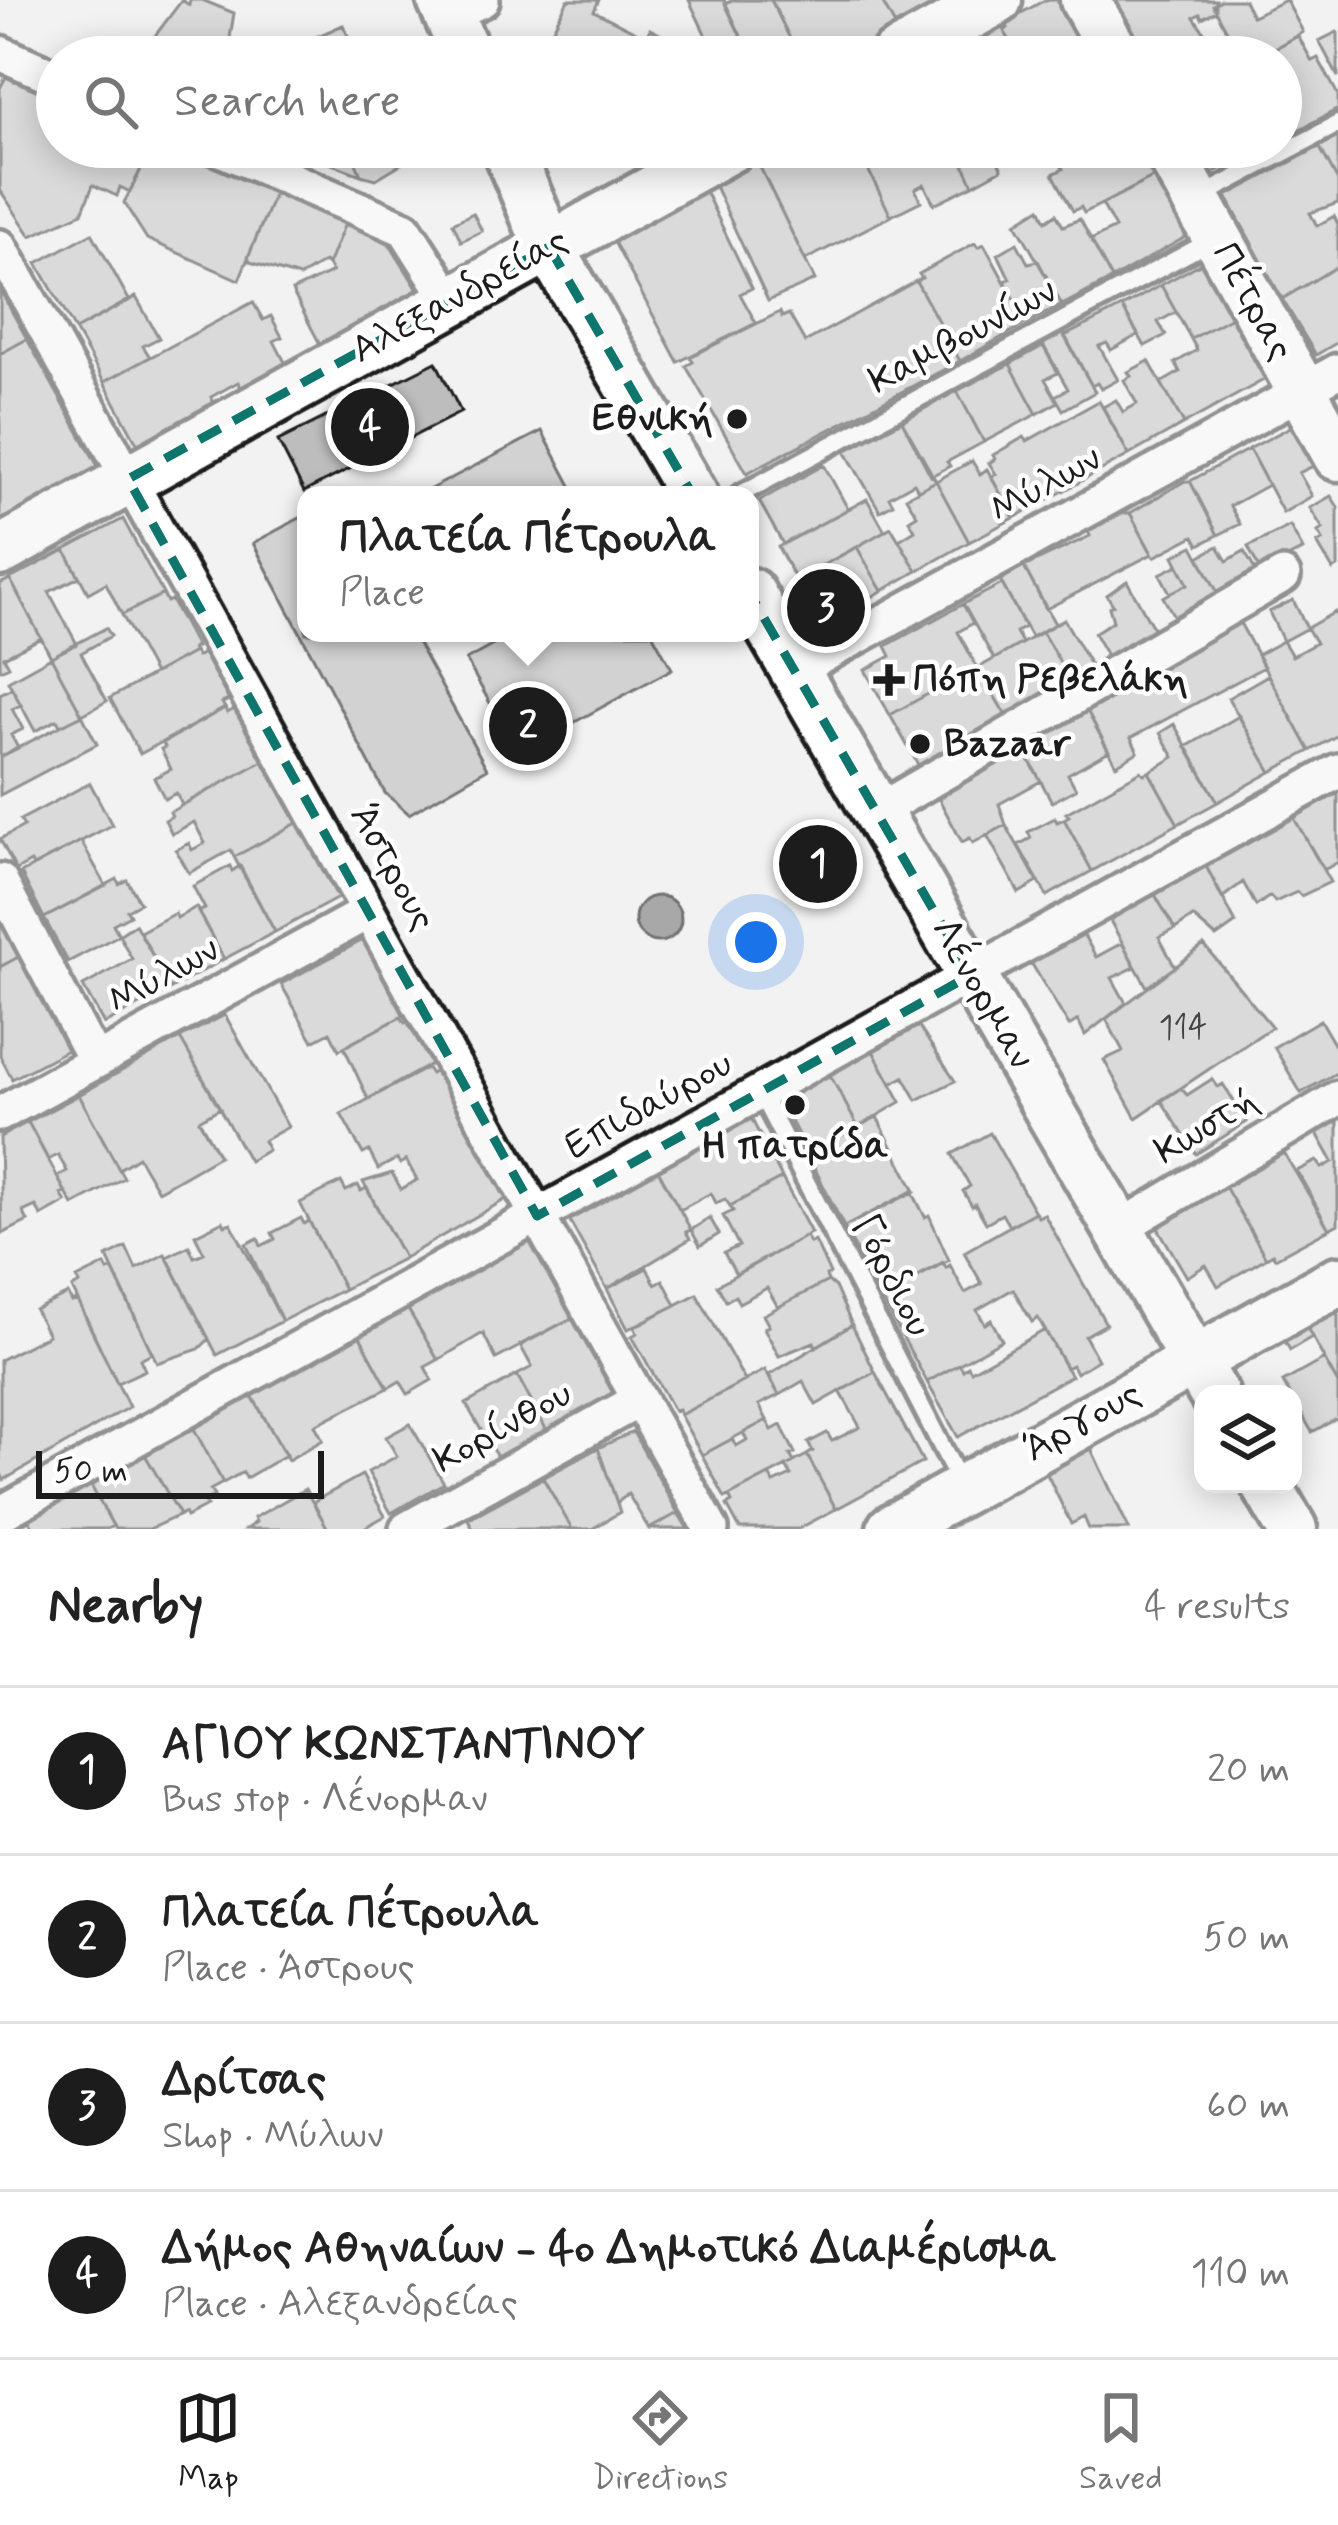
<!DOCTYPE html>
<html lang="en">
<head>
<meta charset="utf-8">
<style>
  :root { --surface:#fff; --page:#f6f6f6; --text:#222; --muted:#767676; --line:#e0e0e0; --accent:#1c1c1c }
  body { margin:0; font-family:Mynerve,sans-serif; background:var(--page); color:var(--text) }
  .controls { position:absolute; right:36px; bottom:36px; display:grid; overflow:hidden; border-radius:24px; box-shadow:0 6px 30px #0003 }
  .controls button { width:108px; height:108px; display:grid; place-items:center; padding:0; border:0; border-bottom:3px solid var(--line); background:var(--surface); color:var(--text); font:60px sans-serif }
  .scale { position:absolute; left:36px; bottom:30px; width:288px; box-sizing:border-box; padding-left:12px; border:6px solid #1c1c1c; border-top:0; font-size:33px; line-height:42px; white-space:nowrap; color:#1c1c1c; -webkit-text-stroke:9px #fff; paint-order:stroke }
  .you { position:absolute; left:756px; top:942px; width:42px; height:42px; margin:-30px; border:9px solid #fff; border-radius:50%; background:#1a73e8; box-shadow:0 0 0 18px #1a73e833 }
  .badge { display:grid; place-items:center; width:78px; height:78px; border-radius:50%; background:var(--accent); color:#fff; font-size:39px; font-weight:700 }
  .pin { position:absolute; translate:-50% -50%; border:6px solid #fff; box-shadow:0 3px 12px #0006 }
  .popup { position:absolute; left:297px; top:486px; width:462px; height:156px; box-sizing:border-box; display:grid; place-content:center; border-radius:24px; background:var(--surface); filter:drop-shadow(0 3px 9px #0005); font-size:39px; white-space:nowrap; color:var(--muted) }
  .popup b { font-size:45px; color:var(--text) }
  .popup::after { content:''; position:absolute; left:50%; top:100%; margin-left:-24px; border:24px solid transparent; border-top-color:var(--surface) }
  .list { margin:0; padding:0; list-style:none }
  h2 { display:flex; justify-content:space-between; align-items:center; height:156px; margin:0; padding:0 48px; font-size:51px }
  h2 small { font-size:39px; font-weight:400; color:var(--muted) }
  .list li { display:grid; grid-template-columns:78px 1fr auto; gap:36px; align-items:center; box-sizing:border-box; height:168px; padding:0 48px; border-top:3px solid var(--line) }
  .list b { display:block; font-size:45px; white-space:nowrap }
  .list p { margin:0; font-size:39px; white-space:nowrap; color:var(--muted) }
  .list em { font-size:39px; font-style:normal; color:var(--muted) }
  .icon { flex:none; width:66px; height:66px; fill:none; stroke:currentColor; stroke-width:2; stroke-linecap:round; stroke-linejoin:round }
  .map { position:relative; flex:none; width:1338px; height:1529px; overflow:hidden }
  .search { position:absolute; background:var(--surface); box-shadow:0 6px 30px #0003; left:36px; right:36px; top:36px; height:132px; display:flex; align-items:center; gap:30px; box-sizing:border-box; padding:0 42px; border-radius:66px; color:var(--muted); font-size:45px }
  .sheet { height:828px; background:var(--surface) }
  nav { display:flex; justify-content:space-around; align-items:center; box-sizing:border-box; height:168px; border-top:3px solid var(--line); background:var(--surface); font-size:33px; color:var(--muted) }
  nav a { display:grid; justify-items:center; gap:6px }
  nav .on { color:var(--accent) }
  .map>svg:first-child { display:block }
</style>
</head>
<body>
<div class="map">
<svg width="1338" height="1529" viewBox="0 0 1338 1529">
  <rect width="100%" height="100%" fill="#f2f2f2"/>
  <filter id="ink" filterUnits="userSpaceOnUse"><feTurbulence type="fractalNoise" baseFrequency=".00833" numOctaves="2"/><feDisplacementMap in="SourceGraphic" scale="24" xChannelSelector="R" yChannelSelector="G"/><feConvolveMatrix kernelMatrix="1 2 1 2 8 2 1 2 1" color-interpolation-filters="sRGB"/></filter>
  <g filter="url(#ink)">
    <!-- green -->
    <path fill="#d2d2d2" stroke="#777" stroke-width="3" d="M542 431 576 495H419Z
      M300 518 306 521V633H412L487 769 409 814 385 793 253 543Z
      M515 633H652L672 669 518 753 466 660Z"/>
    <!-- water -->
    <path fill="#a8a8a8" stroke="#707070" stroke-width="3" d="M635 919a23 23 0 1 1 46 0a23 23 0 1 1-46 0Z"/>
    <!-- building -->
    <path fill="#bdbdbd" stroke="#1c1c1c" stroke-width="3" d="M182 0 189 5 190 0H202L234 13 227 57H139Z
      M568 0H599L594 11 646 37 650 29 695 52 692 57H538Z
      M689 0H724L751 57H716Z
      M733 0H771L799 57H751L725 4Z
      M771 0H881L898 31 845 57H799Z
      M881 0H936L940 7 898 31Z
      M1045 0H1064L1093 52 1085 57H1018L1004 31 1008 28 1005 22Z
      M1116 0H1216V11L1202 18 1200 14 1194 17 1221 57H1148Z
      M1221 0H1244L1252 16 1286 0 1303 32 1259 57H1241L1213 5Z
      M343 25 358 57H283L281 52Z
      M1001 25 1018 57H967L962 47Z
      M1337 32 1338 33V77L1319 41Z
      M1298 36 1312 61 1318 58 1338 95V109L1281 139V57H1259Z
      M234 43 258 52 256 57H227L228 47 232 48Z
      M6 77 14 81 17 77 57 95V147H152L130 192 120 187 117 196 93 185 82 213 31 236 0 190V88Z
      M1338 136V181L1319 146Z
      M1319 146 1338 181V203L1310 213 1317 226 1334 216 1338 224V266L1282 299 1226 196Z
      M152 147H176L276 190 239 280 147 239 124 203Z
      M287 147H349L361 175Z
      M349 147H416L419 153 376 179 361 175Z
      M779 147H857L891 216 805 260 756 159Z
      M857 147H956L973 185 934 204 924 184 915 189 921 201 891 216Z
      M956 147H978L983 155 992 150 1002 169 973 185Z
      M1090 147H1146L1160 174 1084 213 1081 207 1073 211 1053 174 1063 169 1060 163Z
      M1197 147H1261L1211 174Z
      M756 159 815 280 768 301 713 182Z
      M1160 174 1191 234 1112 279 1091 240 1115 228 1102 204Z
      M703 187 752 288 740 294 756 323 678 362 613 240Z
      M276 190 346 221 328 265 324 262 299 277 250 262 248 257Z
      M1040 208 1046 221 1056 214 1063 226 1080 219 1112 279 1062 305 1016 223Z
      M473 213 482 231 461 241 453 223Z
      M346 221 388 242 420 293 321 346 292 291 332 272 328 265Z
      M92 233 129 300 75 330 37 263Z
      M975 243 978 247 984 244 1027 323 960 361 916 281 922 278 919 274Z
      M1017 243 1028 263 1038 261 1062 305 1027 323 1005 281 1010 279 998 254Z
      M1207 260 1237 314 1191 339 1161 285Z
      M1338 266V342L1316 355 1282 299Z
      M916 281 960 361 747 473 686 366 693 362 690 357 780 312 782 317 789 314 805 342Z
      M1161 285 1176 312 1158 322 1166 335 1145 346 1122 307Z
      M0 290 27 339 0 354Z
      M136 297 159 338 143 346 150 357 104 382 75 330Z
      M253 302 263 320 271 316 282 337 274 341 288 368 243 391 238 382 211 397 216 406 139 447 104 382Z
      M1122 307 1138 335 1111 350 1107 343 1099 346 1118 380 1101 389 1097 383 1092 386 1065 336Z
      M1237 314 1271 376 1184 424 1161 383 1180 372 1175 363 1197 350 1191 339Z
      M1062 332 1095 392 1063 410 1055 396 1068 389 1042 343Z
      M27 339 99 468 0 525V354Z
      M1043 346 1058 373 1045 379 1058 402 1037 414 1010 364Z
      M1149 361 1184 424 1129 455 1103 407 1116 400 1123 412 1137 404 1124 380 1131 376 1128 372Z
      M436 362 461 412 304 492 278 441Z
      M1010 364 1037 414 984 442 957 391Z
      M957 391 984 442 947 462 950 466 931 476 902 421Z
      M1099 401 1129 455 1014 518 991 477 996 474 989 463 995 459 993 455 1024 437 1027 441Z
      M902 421 936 481 918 490 914 483 889 497 893 504 880 511 845 451Z
      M1294 425 1315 465 1299 473 1312 496 1283 513 1249 449Z
      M1249 449 1268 485 1230 506 1240 524 1218 535 1190 481Z
      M972 461 980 474 987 469 1014 518 969 542 936 481Z
      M824 465 848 509 783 544 759 501Z
      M936 481 969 542 917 571 899 540 915 530 909 520 917 515 906 497Z
      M1185 481H1190L1218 535 1199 545 1194 536 1154 557 1130 513Z
      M1331 496 1338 507V567L1333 570 1317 543 1323 540 1318 532 1323 529 1310 508Z
      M867 499 885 531 796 580 778 547Z
      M1124 513H1130L1152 554 1046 609 1024 567 1090 536 1088 531Z
      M123 519 163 594 122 615 106 583 88 593 65 550Z
      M1290 526 1303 550 1261 572 1248 547Z
      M891 527 917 571 882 591 857 547Z
      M1193 546 1219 595 1175 618 1163 597 1188 584 1174 556Z
      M1218 546 1227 561 1244 551 1257 573 1219 595 1199 557Z
      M857 547 882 591 821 626 796 580Z
      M65 550 79 577 49 592 77 644 51 657 10 579Z
      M1178 565 1188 584 1170 593 1160 574Z
      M1024 567 1055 624 1031 637 1000 580Z
      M10 579 41 638 4 657 9 666 0 670V584Z
      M1127 581 1156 633 1109 659 1094 633 1113 621 1109 607 1113 605 1107 595Z
      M1002 584 1025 627 1016 632 1022 643 994 659 963 604Z
      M163 594 167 602 171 600 196 647 192 649 194 652 154 674 122 615Z
      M1293 600 1307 628 1283 641 1269 612Z
      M963 604 973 623 958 632 977 667 890 715 865 670 891 656 886 646Z
      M1335 612 1338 618V735L1310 751 1257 655 1283 641 1292 656 1316 643 1307 628Z
      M1064 619 1093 670 1072 683 1042 632Z
      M1239 621 1264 667 1131 738 1138 752 1116 765 1085 707Z
      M106 628 111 636 81 653 107 701 82 715 51 657Z
      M1042 632 1072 683 1008 719 978 668Z
      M194 652 197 657 203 653 229 700 222 703 225 708 140 754 110 698Z
      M51 657 82 715 60 726 57 720 35 731 8 681Z
      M977 667 1008 719 921 770 890 715Z
      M1268 675 1310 751 1271 772 1228 698Z
      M12 688 21 705 12 709 23 729 11 735 18 748 0 757V694Z
      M1085 707 1109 751 1068 774 1076 789 1052 802 1020 743Z
      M225 708 227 713 235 709 263 761 182 805 176 793 165 799 154 778 171 769 161 749 165 747 163 743Z
      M82 715 97 744 0 795V757Z
      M1239 716 1271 772 1218 802 1186 747Z
      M1174 724 1218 802 1178 824 1149 772 1174 757 1160 733Z
      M1020 743 1041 781 999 804 1006 825 973 843 970 838 962 842 934 790Z
      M263 761 297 823 234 857 231 850 189 873 176 850 189 843 192 850 205 843 194 822 172 834 165 820 172 816 170 812Z
      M1141 771 1144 774 1149 772 1178 824 1092 871 1064 819 1069 816 1066 813Z
      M90 783 112 825 33 866 31 862 16 870 0 839 24 826 20 820Z
      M1338 793V862L1324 870 1294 818Z
      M1055 818 1057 822 1064 819 1092 871 1047 896 1018 845 1031 838 1028 832Z
      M1294 818 1330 882 1301 896 1297 892 1275 902 1270 896 1256 906 1243 882 1222 898 1206 866Z
      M297 823 338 898 275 932 234 857Z
      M1006 825 1038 882 1019 893 987 835Z
      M81 841 106 886 44 918 21 873Z
      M230 866 232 871 240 866 275 932 224 959 198 912 205 909 193 886Z
      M1206 866 1236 923 1216 937 1193 917 1175 929 1154 893Z
      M117 879 119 884 127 880 140 903 127 910 130 915 113 924 119 935 68 962 44 918Z
      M1154 893 1175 929 1159 937 1175 967 1147 987 1108 917Z
      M196 907 224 959 171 989 140 932 175 913 177 918Z
      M0 914 22 955 0 967Z
      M135 924 171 989 104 1024 83 986 132 959 119 935Z
      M1082 932 1096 957 1122 943 1135 967 1112 978 1126 1003 1085 1035 1078 1020 1069 1026 1030 961Z
      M365 939 406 1014 339 1050 330 1032 313 1041 281 984Z
      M1204 945 1272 1027 1136 1118 1104 1060 1123 1051 1106 1019Z
      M22 955 73 1047 12 1079 0 1056V967Z
      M225 1015 288 1127 263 1141 268 1150 249 1161 180 1038Z
      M401 1017 405 1023 411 1019 435 1062 368 1099 344 1047Z
      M1320 1020 1338 1051V1072L1301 1093 1274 1047Z
      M917 1024 955 1081 917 1100 904 1077 891 1084 872 1049Z
      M180 1038 220 1108 199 1120 219 1156 158 1191 138 1157 119 1169 79 1095Z
      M872 1049 901 1102 858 1127 829 1073Z
      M427 1068 431 1074 439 1069 508 1198 404 1258 363 1182 392 1173 401 1189 417 1180 406 1160 400 1164 397 1159 378 1169 369 1151 363 1154 341 1114Z
      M829 1073 858 1127 807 1153 780 1099Z
      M1212 1079 1218 1087 1223 1084 1247 1122 1196 1154 1161 1100 1181 1088 1187 1095Z
      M79 1095 124 1178 73 1205 57 1177 67 1171 58 1155 48 1160 28 1122Z
      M1338 1113V1224L1329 1229 1297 1171 1317 1161 1322 1168 1333 1162 1313 1126Z
      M750 1116 782 1178 730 1206 725 1199 716 1203 711 1193 680 1210 658 1170Z
      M877 1117 915 1191 844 1227 807 1153Z
      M28 1122 66 1193 61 1194 66 1202 41 1216 36 1206 23 1212 28 1221 2 1234 0 1137Z
      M990 1133 1035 1212 1009 1226 1002 1214 986 1223 975 1204 972 1206 963 1191 970 1186 952 1154Z
      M1281 1148 1329 1229 1275 1258 1273 1254 1266 1258 1223 1183Z
      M658 1170 691 1230 686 1232 690 1239 607 1289 568 1218Z
      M782 1178 811 1233 736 1274 724 1253 739 1246 723 1216 733 1211 730 1206Z
      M341 1182 346 1191 358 1185 361 1191 367 1188 404 1258 344 1289 300 1203Z
      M1223 1183 1266 1258 1218 1286 1206 1265 1187 1277 1155 1223Z
      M912 1191 925 1217 929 1215 949 1260 881 1297 844 1227Z
      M1035 1212 1038 1217 1044 1214 1106 1324 1085 1336 1098 1360 1076 1373 1072 1365 1066 1368 1038 1318 1032 1322 1013 1289 977 1310 985 1324 991 1320 1002 1340 927 1382 881 1297 943 1262 946 1268 950 1265 965 1293 982 1284 964 1252Z
      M301 1218 304 1224 309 1221 344 1289 282 1321 246 1244 258 1238 261 1246 275 1239 272 1233Z
      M710 1218 719 1234 700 1246 691 1230Z
      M223 1221 225 1225 231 1223 282 1321 217 1355 167 1257 189 1246 194 1257 204 1253 195 1235Z
      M806 1236 810 1243 815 1241 830 1274 826 1276 828 1281 778 1307 767 1288 739 1303 735 1296 726 1301 717 1285Z
      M529 1239 572 1318 496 1359 483 1333 438 1360 406 1306Z
      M126 1247 136 1269 165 1254 209 1339 199 1349 157 1363 107 1257Z
      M105 1265 108 1271 112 1269 152 1353 140 1359 145 1370 117 1383 72 1288 80 1284 77 1279Z
      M647 1268 655 1284 663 1280 676 1305 628 1329 607 1289Z
      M828 1281 835 1287 852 1325 816 1347 814 1342 779 1356 764 1328 769 1326 763 1315Z
      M1338 1290V1384L1300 1315Z
      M68 1294 72 1302 77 1300 129 1407 4 1480 0 1472V1360L48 1335 35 1310Z
      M697 1294 745 1381 680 1415 678 1409 674 1411 632 1336 637 1333 634 1327Z
      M406 1306 438 1360 425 1367 432 1380 408 1394 400 1381 388 1388 358 1333Z
      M1300 1315 1312 1337 1290 1350 1278 1329Z
      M572 1318 614 1395 547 1431 517 1375 532 1367 520 1345Z
      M852 1325 875 1372 816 1405 803 1381 779 1395 769 1375Z
      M1045 1330 1071 1376 958 1437 927 1382 959 1364 963 1370 968 1366 971 1371Z
      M358 1333 388 1388 315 1425 323 1440 288 1460 251 1394Z
      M1324 1359 1338 1384V1418L1312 1432 1283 1382Z
      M765 1370 779 1395 759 1405 767 1420 702 1455 680 1415Z
      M875 1372 923 1462 836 1509 807 1455 813 1451 808 1443 827 1433 832 1441 860 1427 840 1391Z
      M517 1375 547 1431 498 1459 466 1404Z
      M251 1394 286 1455 246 1478 243 1472 223 1483 193 1427Z
      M767 1420 772 1430 781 1425 795 1453 790 1455 794 1462 725 1498 702 1455 732 1439 736 1446 747 1440 743 1433Z
      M410 1424 444 1483 391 1513 368 1472 397 1456 386 1437Z
      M193 1427 223 1483 210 1490 214 1496 204 1501 207 1506 186 1517 184 1513 180 1515 144 1453Z
      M633 1432 678 1513 649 1529 628 1494 617 1503 598 1448Z
      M1087 1440 1129 1529H1089L1084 1517 1071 1524 1044 1468Z
      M598 1448 620 1512 592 1529H572L543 1478Z
      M144 1453 180 1515 149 1529H115L90 1484Z
      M807 1455 836 1509 798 1529H740L727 1505 732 1502 729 1496 769 1475 774 1483 791 1475 786 1466Z
      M362 1475 385 1516 362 1529H328L313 1502Z
      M543 1478 572 1529H473L468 1519Z
      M90 1484 113 1526 107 1529H34L28 1517Z
      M305 1489 328 1529H246L256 1522 254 1518Z
      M678 1513 688 1529H649Z"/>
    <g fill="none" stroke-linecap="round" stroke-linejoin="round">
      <!-- lane casing -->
      <g stroke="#1c1c1c" stroke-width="26">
        <path id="lane" d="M1202 196 1338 124
          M739 495 1216 238
          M760 1092 962 1486"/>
      </g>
      <!-- street casing -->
      <g stroke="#1c1c1c" stroke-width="42">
        <path id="street" d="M449 15 482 0
          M0 53 57 78
          M216 147 405 229 450 300
          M0 247 711 1529
          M795 671 1338 371
          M876 812 1283 576
          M0 881 95 1061
          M0 1114 368 912
          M1118 1229 1338 1098
          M0 1514 1338 771
          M407 1529 639 1400"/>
      </g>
      <!-- secondary casing -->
      <g stroke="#1c1c1c" stroke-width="57">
        <path id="secondary" d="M442 0 467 57
          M1085 0 1117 57
          M894 57 997 0
          M506 147 549 247 693 495
          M1167 147 1338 456
          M0 551 731 147
          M750 593 1214 1394
          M1266 1484 1292 1529
          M892 1529 1338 1281"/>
      </g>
      <!-- lane -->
      <use href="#lane" stroke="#fff" stroke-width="16"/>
      <!-- street -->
      <use href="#street" stroke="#fff" stroke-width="33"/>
      <!-- secondary -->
      <use href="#secondary" stroke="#fff" stroke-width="48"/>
    </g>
  </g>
  <!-- marked area -->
  <path d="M0 0H1338V1529H0ZM549 247 971 975 537 1216 128 479Z" fill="#f2f2f2" fill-opacity=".55" fill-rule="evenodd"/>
  <path fill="none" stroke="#0f766e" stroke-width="9" stroke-dasharray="24 15" stroke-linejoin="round" d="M549 247 971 975 537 1216 128 479Z"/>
  <!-- markers -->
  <g fill="#1c1c1c" stroke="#fff" stroke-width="4.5">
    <circle cx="737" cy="419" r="12"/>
    <path d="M883 662h12v12h12v12h-12v12h-12v-12h-12v-12h12z"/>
    <circle cx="920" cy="744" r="12"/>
    <circle cx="795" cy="1105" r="12"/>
  </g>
  <g text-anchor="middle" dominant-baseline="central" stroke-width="9" stroke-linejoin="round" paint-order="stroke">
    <!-- number labels -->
    <g font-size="33" fill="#444">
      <text x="1183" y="1029">114</text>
    </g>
    <!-- street labels -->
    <g font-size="39" fill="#1c1c1c" stroke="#fff">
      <text transform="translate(460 296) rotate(-29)">Αλεξανδρείας</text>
      <text transform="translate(1252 302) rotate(61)">Πέτρας</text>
      <text transform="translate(963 337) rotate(-28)">Καμβουνίων</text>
      <text transform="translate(1046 485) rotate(-29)">Μύλων</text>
      <text transform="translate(392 868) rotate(61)">Άστρους</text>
      <text transform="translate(164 976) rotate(-29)">Μύλων</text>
      <text transform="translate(982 994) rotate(60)">Λένορμαν</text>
      <text transform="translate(649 1106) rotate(-29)">Επιδαύρου</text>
      <text transform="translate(1207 1127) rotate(-31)">Κωστή</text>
      <text transform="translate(891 1276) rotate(63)">Γόρδιου</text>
      <text transform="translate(1083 1422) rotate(-29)">Άργους</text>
      <text transform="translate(503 1428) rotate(-29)">Κορίνθου</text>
    </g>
    <!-- poi labels -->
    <g font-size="39" font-weight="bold" fill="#1c1c1c" stroke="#fff" text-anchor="start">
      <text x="713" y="419" text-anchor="end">Εθνική</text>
      <text x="913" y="680">Πόπη Ρεβελάκη</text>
      <text x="944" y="744">Bazaar</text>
      <text x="795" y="1147" text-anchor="middle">Η πατρίδα</text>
    </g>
  </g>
</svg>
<div class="controls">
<button><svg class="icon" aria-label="layers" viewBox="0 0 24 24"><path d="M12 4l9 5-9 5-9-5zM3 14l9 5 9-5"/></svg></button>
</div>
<div class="scale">50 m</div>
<div class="you"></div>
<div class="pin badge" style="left:818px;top:864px">1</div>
<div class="pin badge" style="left:528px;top:726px">2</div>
<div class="popup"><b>Πλατεία Πέτρουλα</b>Place</div>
<div class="pin badge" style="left:826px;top:608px">3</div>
<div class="pin badge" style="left:370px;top:427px">4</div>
<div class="search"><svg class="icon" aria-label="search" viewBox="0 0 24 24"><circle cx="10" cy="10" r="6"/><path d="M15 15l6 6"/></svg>Search here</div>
</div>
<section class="sheet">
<h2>Nearby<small>4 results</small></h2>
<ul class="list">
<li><span class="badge">1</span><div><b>ΑΓΙΟΥ ΚΩΝΣΤΑΝΤΙΝΟΥ</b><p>Bus stop · Λένορμαν</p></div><em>20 m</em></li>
<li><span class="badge">2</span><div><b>Πλατεία Πέτρουλα</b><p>Place · Άστρους</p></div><em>50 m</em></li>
<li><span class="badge">3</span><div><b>Δρίτσας</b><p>Shop · Μύλων</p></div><em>60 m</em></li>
<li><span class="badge">4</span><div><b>Δήμος Αθηναίων - 4ο Δημοτικό Διαμέρισμα</b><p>Place · Αλεξανδρείας</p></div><em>110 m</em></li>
</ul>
</section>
<nav>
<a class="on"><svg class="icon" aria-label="map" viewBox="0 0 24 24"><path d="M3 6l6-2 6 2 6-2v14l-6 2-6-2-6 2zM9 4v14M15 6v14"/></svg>Map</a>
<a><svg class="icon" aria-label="directions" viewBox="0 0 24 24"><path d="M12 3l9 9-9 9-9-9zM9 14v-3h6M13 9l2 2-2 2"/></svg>Directions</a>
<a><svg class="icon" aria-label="saved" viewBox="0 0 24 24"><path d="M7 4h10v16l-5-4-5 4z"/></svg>Saved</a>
</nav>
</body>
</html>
